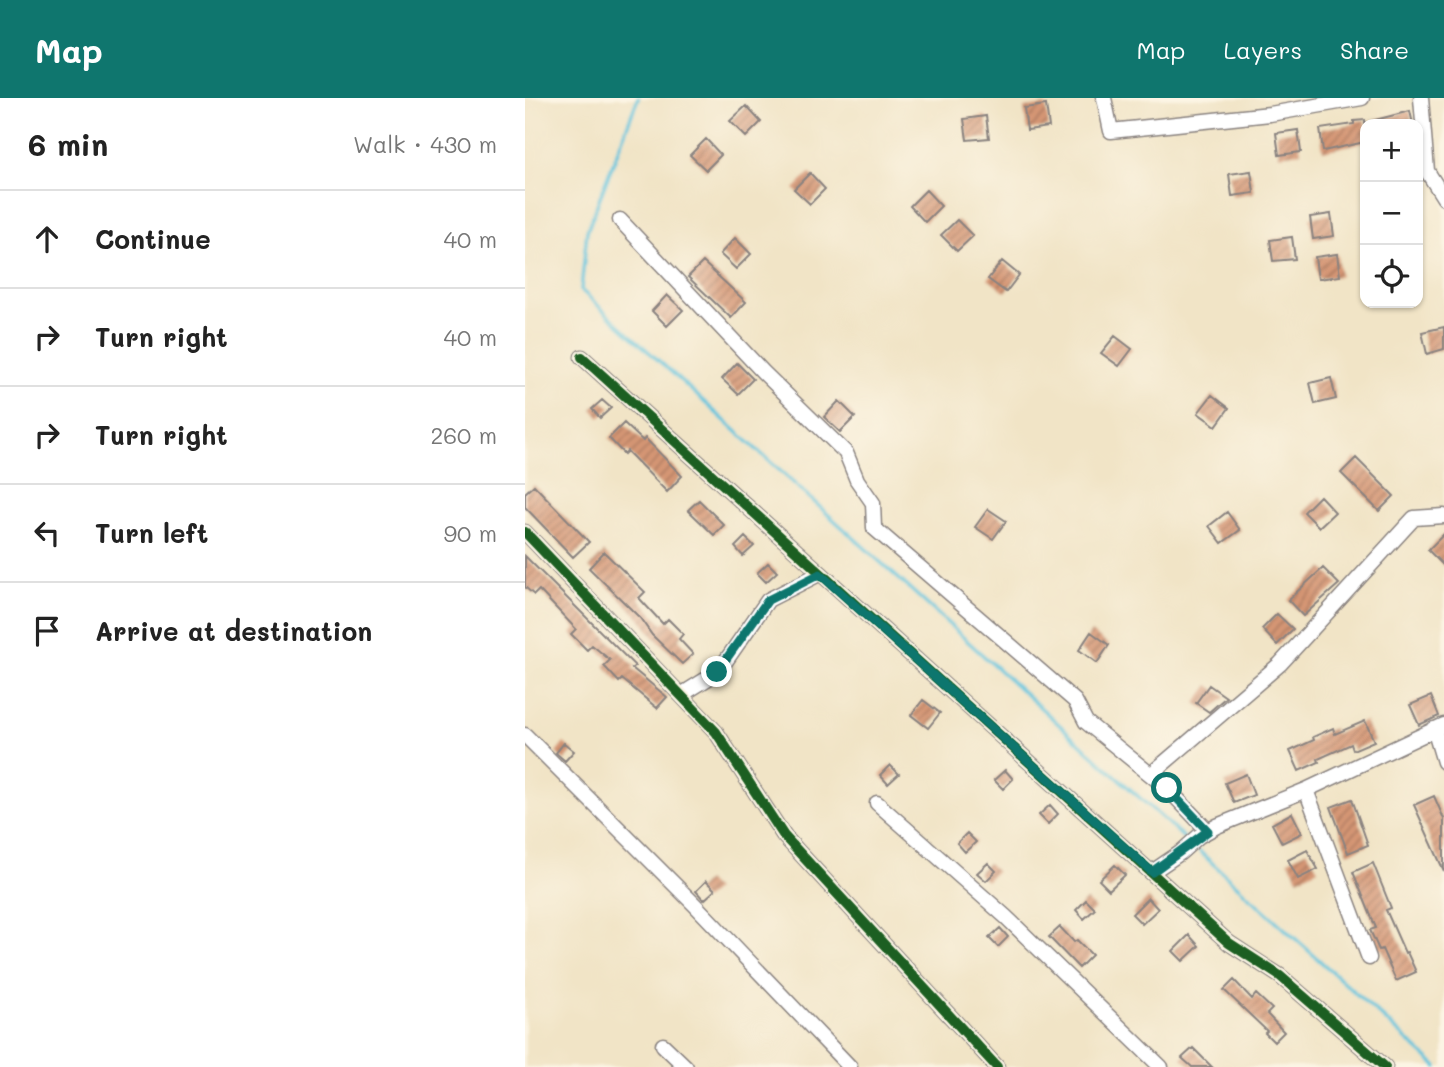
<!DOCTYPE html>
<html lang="en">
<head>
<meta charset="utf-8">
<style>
  :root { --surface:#fff; --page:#f6f6f6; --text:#222; --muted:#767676; --line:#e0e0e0; --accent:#0f766e }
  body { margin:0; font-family:Mali,sans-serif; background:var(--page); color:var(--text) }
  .controls { position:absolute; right:21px; top:21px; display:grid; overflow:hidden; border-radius:14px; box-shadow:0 2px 5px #0004 }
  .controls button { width:63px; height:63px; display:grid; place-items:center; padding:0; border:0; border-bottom:2px solid var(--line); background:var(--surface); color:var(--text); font:35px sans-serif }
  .stop { position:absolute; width:21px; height:21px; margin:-16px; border:5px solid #0f766e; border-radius:50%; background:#fff }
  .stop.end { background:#0f766e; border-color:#fff; box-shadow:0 2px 7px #0008 }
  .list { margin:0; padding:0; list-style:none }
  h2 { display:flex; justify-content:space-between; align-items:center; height:91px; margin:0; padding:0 28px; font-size:30px }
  h2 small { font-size:23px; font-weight:400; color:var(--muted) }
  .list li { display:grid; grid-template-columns:46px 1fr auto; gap:21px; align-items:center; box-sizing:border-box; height:98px; padding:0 28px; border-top:2px solid var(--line) }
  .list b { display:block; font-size:26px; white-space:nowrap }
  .list em { font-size:23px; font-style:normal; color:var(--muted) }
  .icon { flex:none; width:38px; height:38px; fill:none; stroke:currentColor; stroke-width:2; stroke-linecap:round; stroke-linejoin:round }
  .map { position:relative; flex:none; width:919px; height:969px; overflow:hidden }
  header { display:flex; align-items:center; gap:42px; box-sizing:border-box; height:98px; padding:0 35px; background:var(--accent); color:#fff }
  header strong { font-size:33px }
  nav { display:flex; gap:38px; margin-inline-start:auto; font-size:24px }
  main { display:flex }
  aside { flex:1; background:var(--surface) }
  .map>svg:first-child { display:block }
</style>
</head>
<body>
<header>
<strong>Map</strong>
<nav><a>Map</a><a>Layers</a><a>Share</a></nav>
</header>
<main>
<aside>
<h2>6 min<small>Walk · 430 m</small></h2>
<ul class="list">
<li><svg class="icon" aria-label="ahead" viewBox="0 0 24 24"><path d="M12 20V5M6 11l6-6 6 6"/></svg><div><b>Continue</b></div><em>40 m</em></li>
<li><svg class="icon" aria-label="right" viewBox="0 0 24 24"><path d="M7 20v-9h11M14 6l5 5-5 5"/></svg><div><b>Turn right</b></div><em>40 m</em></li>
<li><svg class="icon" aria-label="right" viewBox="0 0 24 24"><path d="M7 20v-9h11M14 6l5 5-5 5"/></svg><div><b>Turn right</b></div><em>260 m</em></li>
<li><svg class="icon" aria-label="left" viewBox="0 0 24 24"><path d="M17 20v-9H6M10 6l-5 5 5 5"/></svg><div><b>Turn left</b></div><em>90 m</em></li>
<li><svg class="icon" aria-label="arrive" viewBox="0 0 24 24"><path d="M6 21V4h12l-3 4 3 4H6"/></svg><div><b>Arrive at destination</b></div></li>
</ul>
</aside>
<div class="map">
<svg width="919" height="969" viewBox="0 0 919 969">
  <defs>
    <pattern id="building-hatch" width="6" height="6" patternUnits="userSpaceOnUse" patternTransform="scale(1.75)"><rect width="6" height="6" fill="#d59674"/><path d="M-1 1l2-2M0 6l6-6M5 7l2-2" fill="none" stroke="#ac7a60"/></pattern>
  </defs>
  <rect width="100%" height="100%" fill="#fcf5e5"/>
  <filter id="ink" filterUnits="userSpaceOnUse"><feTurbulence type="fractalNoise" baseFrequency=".0143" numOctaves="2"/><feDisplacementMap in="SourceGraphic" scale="14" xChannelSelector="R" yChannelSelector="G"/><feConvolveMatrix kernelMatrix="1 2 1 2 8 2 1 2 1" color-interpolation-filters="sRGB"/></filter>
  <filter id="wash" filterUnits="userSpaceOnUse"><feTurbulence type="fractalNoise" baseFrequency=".00686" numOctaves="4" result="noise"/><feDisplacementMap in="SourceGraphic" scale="28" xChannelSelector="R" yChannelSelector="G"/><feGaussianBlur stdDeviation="1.57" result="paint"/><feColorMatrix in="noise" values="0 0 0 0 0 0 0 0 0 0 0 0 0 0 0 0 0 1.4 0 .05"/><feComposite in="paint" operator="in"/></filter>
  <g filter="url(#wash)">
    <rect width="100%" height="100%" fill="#f1e4c6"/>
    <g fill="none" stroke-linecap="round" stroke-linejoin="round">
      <!-- stream -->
      <path stroke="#5fc3dd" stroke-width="3.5" d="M113 0 62 133 56 192 659 740
        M675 754 912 969"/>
    </g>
    <g id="blocks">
      <!-- building -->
      <path fill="url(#building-hatch)" d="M521 7 524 29 502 32 499 10Z
        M221 8 236 24 221 39 205 23Z
        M885 13 888 26H846V23Z
        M461 18 464 40 442 42 439 21Z
        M840 22V44L798 53 795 31 829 26V23Z
        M773 32 776 54 754 57 751 35Z
        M181 41 196 57 181 72 165 57Z
        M726 73 729 95 707 98 704 76Z
        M285 75 300 91 285 106 269 91Z
        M401 92 416 108 400 124 385 108Z
        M806 116 809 138 788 141 785 119Z
        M432 122 448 138 432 153 416 137Z
        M767 139 770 161 748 163 745 142Z
        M210 140 226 156 211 171 195 156Z
        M812 156 815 178 793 181 790 159Z
        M477 163 494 177 481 194 463 181Z
        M178 164 221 204 206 220 163 179Z
        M142 197 158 212 142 228 127 213Z
        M919 229V251L902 256 897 234Z
        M590 238 607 251 594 268 576 255Z
        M212 265 228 281 213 296 197 281Z
        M806 280 811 301 790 306 785 285Z
        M687 297 704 310 691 328 673 315Z
        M77 302 86 310 75 320 67 311Z
        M314 303 330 319 315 334 299 319Z
        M99 325 118 343 120 340 157 378 142 394 102 353 99 356 84 340Z
        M831 360 869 398 854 413 816 375Z
        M9 387 64 444 48 459 0 409V395Z
        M795 398 810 414 794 429 779 414Z
        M174 402 199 427 189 437 163 412Z
        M463 411 481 423 468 441 450 429Z
        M702 414 715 432 697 445 684 428Z
        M919 436V468L903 452Z
        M220 439 229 448 218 458 210 449Z
        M79 454 120 494 114 500 138 526 143 521 158 536 154 541 168 556 157 566 127 537 115 520 64 470Z
        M0 458 110 568 107 570 142 599 132 610 97 581 94 584 79 568 85 562 67 547 62 552 46 536 51 531 14 492 9 497 0 489Z
        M243 465 252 474 241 484 232 475Z
        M798 470 814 486 778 518 763 502Z
        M752 516 768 531 752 547 737 531Z
        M566 534 584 547 572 565 554 552Z
        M684 587 701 599 684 614 671 605Z
        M906 598 914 618 894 627 885 607Z
        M398 602 415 615 403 630 386 617Z
        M840 623 849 643 828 652 826 646 793 661 794 664 774 673 765 653 789 642 788 639 808 630 810 636Z
        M39 645 49 653 40 663 31 655Z
        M365 667 374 676 363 686 355 677Z
        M480 672 488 681 478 691 469 682Z
        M721 676 729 697 709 705 700 685Z
        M909 698 919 721V773L889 707Z
        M827 701 843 747 823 755 806 709Z
        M525 707 533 716 523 726 514 717Z
        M767 715 777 735 757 745 747 726Z
        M442 735 451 744 440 754 432 745Z
        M782 752 793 771 773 781 763 762Z
        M463 765 471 773 461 783 452 775Z
        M848 765 866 810 861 812 880 855 882 854 891 874 871 883 857 851 854 852 845 832 851 830 828 774Z
        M590 767 600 777 584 792 574 782Z
        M181 783 190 792 179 802 171 793Z
        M623 800 633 811 617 826 607 816Z
        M561 802 570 811 559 821 551 812Z
        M535 829 549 844 552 842 567 857 554 870 524 839Z
        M475 830 483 839 473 849 464 840Z
        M664 837 674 848 658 863 648 853Z
        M709 882 727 901 731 896 747 911 742 916 759 934 749 944 740 935 742 933 699 892Z
        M668 950 687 969H667L657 960Z"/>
    </g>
  </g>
  <g filter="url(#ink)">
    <use href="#blocks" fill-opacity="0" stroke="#8a8380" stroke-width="2"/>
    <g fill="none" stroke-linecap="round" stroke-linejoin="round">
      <!-- minor casing -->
      <g stroke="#8a8380" stroke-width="17">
        <path id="minor" d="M579 0 586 33 745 16 837 0
          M896 0 902 73 919 100
          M95 122 238 274 321 355 332 382 348 405 349 430 550 603 561 624 642 690 683 733
          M57 259 704 845 755 878 860 969
          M0 434 191 634 259 738 472 969
          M156 597 193 574 243 502 294 476
          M909 631 919 664
          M0 637 170 807 325 969
          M632 671 755 566 889 420 919 418
          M781 692 844 860
          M352 705 481 819 636 969
          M627 774 655 755 674 738 692 728 781 692 919 627
          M138 947 161 969"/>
      </g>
      <!-- minor -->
      <use href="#minor" stroke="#fff" stroke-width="14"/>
      <!-- cycleway casing -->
      <g stroke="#fcf5e5" stroke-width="15">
        <path id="cycleway" d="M57 259 704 845 755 878 860 969
          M0 434 191 634 259 738 472 969"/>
      </g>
      <!-- cycleway -->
      <use href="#cycleway" stroke="#1b5e20" stroke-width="10"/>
    </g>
  </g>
  <g fill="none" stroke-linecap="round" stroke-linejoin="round" filter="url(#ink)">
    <!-- route -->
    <path stroke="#0f766e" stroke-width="9" d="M192 574 243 502 295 476 627 774 683 733 642 690"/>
  </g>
</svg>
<div class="controls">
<button>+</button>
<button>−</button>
<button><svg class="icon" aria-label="locate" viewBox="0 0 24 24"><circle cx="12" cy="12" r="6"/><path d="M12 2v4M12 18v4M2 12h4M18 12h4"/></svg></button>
</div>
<div class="stop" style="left:642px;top:690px"></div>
<div class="stop end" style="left:192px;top:574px"></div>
</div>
</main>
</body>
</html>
